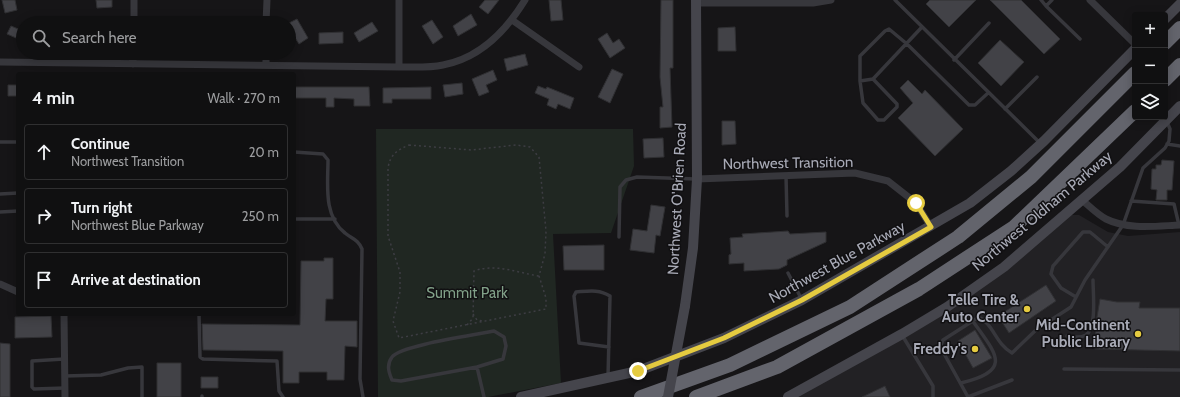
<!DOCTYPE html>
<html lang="en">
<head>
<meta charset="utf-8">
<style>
  :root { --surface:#101011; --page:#19191a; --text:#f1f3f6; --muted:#9c9d9f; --line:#303031 }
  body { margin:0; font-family:Cabin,sans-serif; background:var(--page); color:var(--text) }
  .controls { position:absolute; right:12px; top:12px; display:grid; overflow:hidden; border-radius:4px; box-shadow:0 2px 10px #0003 }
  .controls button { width:36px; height:36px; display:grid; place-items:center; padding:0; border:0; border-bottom:1px solid var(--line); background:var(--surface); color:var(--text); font:20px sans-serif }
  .stop { position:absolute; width:12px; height:12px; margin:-9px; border:3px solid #e5cb40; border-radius:50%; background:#fff }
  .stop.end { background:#e5cb40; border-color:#fff; box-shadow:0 1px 4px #0008 }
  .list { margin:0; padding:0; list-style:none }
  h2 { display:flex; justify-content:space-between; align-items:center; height:52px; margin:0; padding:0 16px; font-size:17px }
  h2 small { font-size:13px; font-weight:400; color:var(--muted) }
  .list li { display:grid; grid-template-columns:26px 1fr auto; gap:12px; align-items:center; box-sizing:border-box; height:56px; margin:0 8px 8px; padding:0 8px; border:1px solid var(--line); border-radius:4px }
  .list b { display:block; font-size:15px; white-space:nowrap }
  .list p { margin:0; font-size:13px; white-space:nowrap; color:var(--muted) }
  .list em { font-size:13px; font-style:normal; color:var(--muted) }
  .icon { flex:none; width:22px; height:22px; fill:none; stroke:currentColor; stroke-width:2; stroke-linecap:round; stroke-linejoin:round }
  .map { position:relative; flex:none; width:1180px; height:397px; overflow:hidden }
  .search { position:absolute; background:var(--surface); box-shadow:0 2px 10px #0003; left:16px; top:16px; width:280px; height:44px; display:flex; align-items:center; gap:10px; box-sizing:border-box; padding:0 14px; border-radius:22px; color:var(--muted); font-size:15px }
  .panel { position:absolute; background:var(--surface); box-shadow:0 2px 10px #0003; left:16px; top:72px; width:280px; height:244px; border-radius:4px }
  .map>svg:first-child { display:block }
</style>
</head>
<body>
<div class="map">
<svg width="1180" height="397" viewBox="0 0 1180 397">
  <rect width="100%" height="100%" fill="#161517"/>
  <!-- built -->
  <path fill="#222124" d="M1071 215H1079L1108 232 1128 236 1180 232V397H795L927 322Z"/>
  <!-- green -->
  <path fill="#202722" d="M376 129H633L634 166 611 233 553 234 561 383 488 397H378Z"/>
  <!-- building -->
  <path fill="#424247" stroke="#303033" d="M2 0H15L17 10 5 13Z
    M96 0H112V7L97 8Z
    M485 0H499L488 14 479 7Z
    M549 0H561L563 20 551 21Z
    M661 0H673V68H670L672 127 660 128V107H663L660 77Z
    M930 0H976L949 27 926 4Z
    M990 0H1021L1060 39 1044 54Z
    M471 14 477 25 458 36 453 26Z
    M297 19 308 38 299 44 289 28V23Z
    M432 20 443 37 433 44 422 26Z
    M372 22 378 31 359 42 354 33Z
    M11 26 23 31V41L7 34Z
    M735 27 736 51H718V28Z
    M343 32V43L319 44V33Z
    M607 33 613 43 619 39 625 48 610 58 598 39Z
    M1000 40 1024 62 1001 86 978 63Z
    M525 54 528 65 507 71 504 59Z
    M612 69 623 74 610 103 598 97Z
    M493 70 497 80 486 85 489 92 479 96 472 79Z
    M908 80 922 94 925 90 963 129 935 156 898 118 913 103 900 88Z
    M462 83 463 94 445 97 443 85Z
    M8 85H18V96H8Z
    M538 86 546 89 547 87 574 98 570 109 558 104 556 109 547 105 549 99 535 93Z
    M294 87H369L370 106H354V99L334 98V107H326V98H294Z
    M431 87V99H392V103H383V88Z
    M722 121H735L736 144 722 145Z
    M663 138 664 157 644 158 643 139Z
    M1162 160 1174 161 1172 190H1167V200H1156L1157 190 1151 189 1152 169H1156V165H1161Z
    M651 205 665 207 660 236 656 235 654 253 630 250 633 229 647 231Z
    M788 231 790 234 826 232V242L787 260V265L779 269 744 271V263L729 264V255L731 254 730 238 743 237 742 234Z
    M604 245V270H564L563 246Z
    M324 258H333V299H326L325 321H357V347L345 346 344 380H327V372H299V383H283V351L203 350 202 324 300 325 301 261H324Z
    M1046 285 1056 301 1009 333 998 316Z
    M1100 299 1117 302H1140L1139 308H1180V351L1095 349 1096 323Z
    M51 316 52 337 15 338V317Z
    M975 330 992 358 973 368 958 341Z
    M0 343 10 344V397H0Z
    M157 363H181V397H157Z
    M201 377H218V388H201Z
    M885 386 890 397H862Z"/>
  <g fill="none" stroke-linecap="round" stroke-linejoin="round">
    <!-- path -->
    <path stroke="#3d3d43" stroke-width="1.5" stroke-dasharray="2 3" stroke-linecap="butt" d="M409 145 471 150 516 145 530 147 539 157 546 231 545 254 539 276 546 298V309L399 338 393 321 400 292V272L388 236V168C390 155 397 150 409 145Z
      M473 314 477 320 484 321
      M467 325 473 318 474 271C496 263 518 273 539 276"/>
    <!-- lane -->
    <path stroke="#37373c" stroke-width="3.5" d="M895 0 1040 143
      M1041 0 1046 6
      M1052 0 1046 6 1080 39
      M954 60 989 23
      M873 79 860 81 863 103 878 120H884L897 107V104L873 79 922 27
      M860 81V56L885 31 889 29 907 44 969 105H975L988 93
      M1005 109 1037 77
      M0 142H18
      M1167 144 1180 146
      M294 152 323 154 328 160C328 184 323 216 345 233 352 239 358 239 362 249L360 379 363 397
      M786 176 787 216
      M0 194 18 193
      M1131 201 1174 204 1179 225
      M0 212 18 211
      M294 219H335
      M619 237 620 187 626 180 637 177 696 179
      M788 273 802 300
      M1076 297 1061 288 1051 274 1053 266 1083 232H1090L1108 247
      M199 314 200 357 203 359 277 361 279 391 283 397
      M494 331 504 337 506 346 503 359 477 367 401 381 392 380C389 373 386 365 392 357 401 345 476 335 494 331Z
      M902 335 933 386V397
      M1067 336C1072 337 1081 338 1086 335 1097 328 1093 293 1093 280
      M64 359 32 361V387L34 389 65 388
      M477 367 484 397
      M1064 369 1180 370
      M65 376 101 375 128 368 142 367V397
      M608 377 610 296C599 289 589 291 576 292L574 296 579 343 609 347
      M961 383C1014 370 996 354 972 320
      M202 396V397
      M968 397 942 350 941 345 943 340 979 317C994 325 995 343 1012 353L1037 329 1071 307 1085 280 1123 225 1143 168 1165 148 1169 141 1170 129 1167 122
      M968 397 1012 380"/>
    <!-- street -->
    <path stroke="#37373c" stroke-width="7" d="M1090 0 1135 44
      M696 3H813L831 0
      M512 20 579 67
      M134 23V0
      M266 23 267 0
      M0 62 399 67C414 67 429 68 443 65 480 58 506 31 525 0
      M133 64V53
      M266 65V53
      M399 67V0
      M697 179 855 173 888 181 916 203 931 227
      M1082 200C1089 206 1098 215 1106 219 1128 230 1156 226 1180 225
      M0 284 18 292
      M64 314 65 397"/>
    <!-- secondary -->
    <path stroke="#45454c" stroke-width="10" d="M1165 19 1180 4
      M685 306 693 248 697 179 696 0
      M521 397 638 371 724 338 802 300 970 203 1011 171 1044 141 1135 49
      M788 397 902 334 947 307 1004 267 1120 167 1180 106"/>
    <!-- highway -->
    <path stroke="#63646c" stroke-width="14" d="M1165 43 1180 28
      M1165 80 1180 65
      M641 397 730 365 850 307 958 237 1031 177 1135 73
      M696 397 777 367 919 289 1014 227 1135 111"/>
    <!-- secondary-bridge -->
    <path stroke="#45454c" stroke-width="10" d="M668 397 685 306"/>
  </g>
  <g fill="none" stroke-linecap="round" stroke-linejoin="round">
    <!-- route -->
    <path stroke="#e5cb40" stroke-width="5" d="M638 371 724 338 802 300 931 227 916 203"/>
  </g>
  <!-- markers -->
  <g fill="#e5cb40" stroke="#111012" stroke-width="1.5">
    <circle cx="1027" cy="309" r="4"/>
    <circle cx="1138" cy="334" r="4"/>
    <circle cx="975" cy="349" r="4"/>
  </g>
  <g text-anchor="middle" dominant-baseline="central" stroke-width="3" stroke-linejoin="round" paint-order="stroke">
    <!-- street labels -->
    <g font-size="15" fill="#a8aab6" stroke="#111012">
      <text transform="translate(788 163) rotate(-1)">Northwest Transition</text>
      <text transform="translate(677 199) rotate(-87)">Northwest O'Brien Road</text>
      <text transform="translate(1042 211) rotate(-40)">Northwest Oldham Parkway</text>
      <text transform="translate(837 262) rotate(-29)">Northwest Blue Parkway</text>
    </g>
    <!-- park labels -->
    <g font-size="15" fill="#81a088" stroke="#111012">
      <text x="467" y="293">Summit Park</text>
    </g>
    <!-- poi labels -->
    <g font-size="15" font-weight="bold" fill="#a8aab6" stroke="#111012" text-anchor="end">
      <text x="1019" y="300">Telle Tire &amp;<tspan x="1019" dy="17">Auto Center</tspan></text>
      <text x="1130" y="325">Mid-Continent<tspan x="1130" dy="17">Public Library</tspan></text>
      <text x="967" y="349">Freddy's</text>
    </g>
  </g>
</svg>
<div class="controls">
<button>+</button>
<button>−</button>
<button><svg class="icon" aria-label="layers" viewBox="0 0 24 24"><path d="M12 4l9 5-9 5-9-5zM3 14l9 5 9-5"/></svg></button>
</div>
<div class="stop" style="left:916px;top:203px"></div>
<div class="stop end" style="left:638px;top:371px"></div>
<div class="search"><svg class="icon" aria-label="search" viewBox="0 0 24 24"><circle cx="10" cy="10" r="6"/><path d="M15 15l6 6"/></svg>Search here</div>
<section class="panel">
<h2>4 min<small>Walk · 270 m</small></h2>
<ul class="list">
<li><svg class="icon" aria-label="ahead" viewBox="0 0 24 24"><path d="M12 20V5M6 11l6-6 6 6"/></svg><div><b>Continue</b><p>Northwest Transition</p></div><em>20 m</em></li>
<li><svg class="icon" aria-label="right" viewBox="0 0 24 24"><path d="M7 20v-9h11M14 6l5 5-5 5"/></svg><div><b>Turn right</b><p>Northwest Blue Parkway</p></div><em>250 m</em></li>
<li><svg class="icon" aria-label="arrive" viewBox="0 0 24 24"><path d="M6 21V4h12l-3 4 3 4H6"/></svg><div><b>Arrive at destination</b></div></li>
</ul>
</section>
</div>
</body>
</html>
